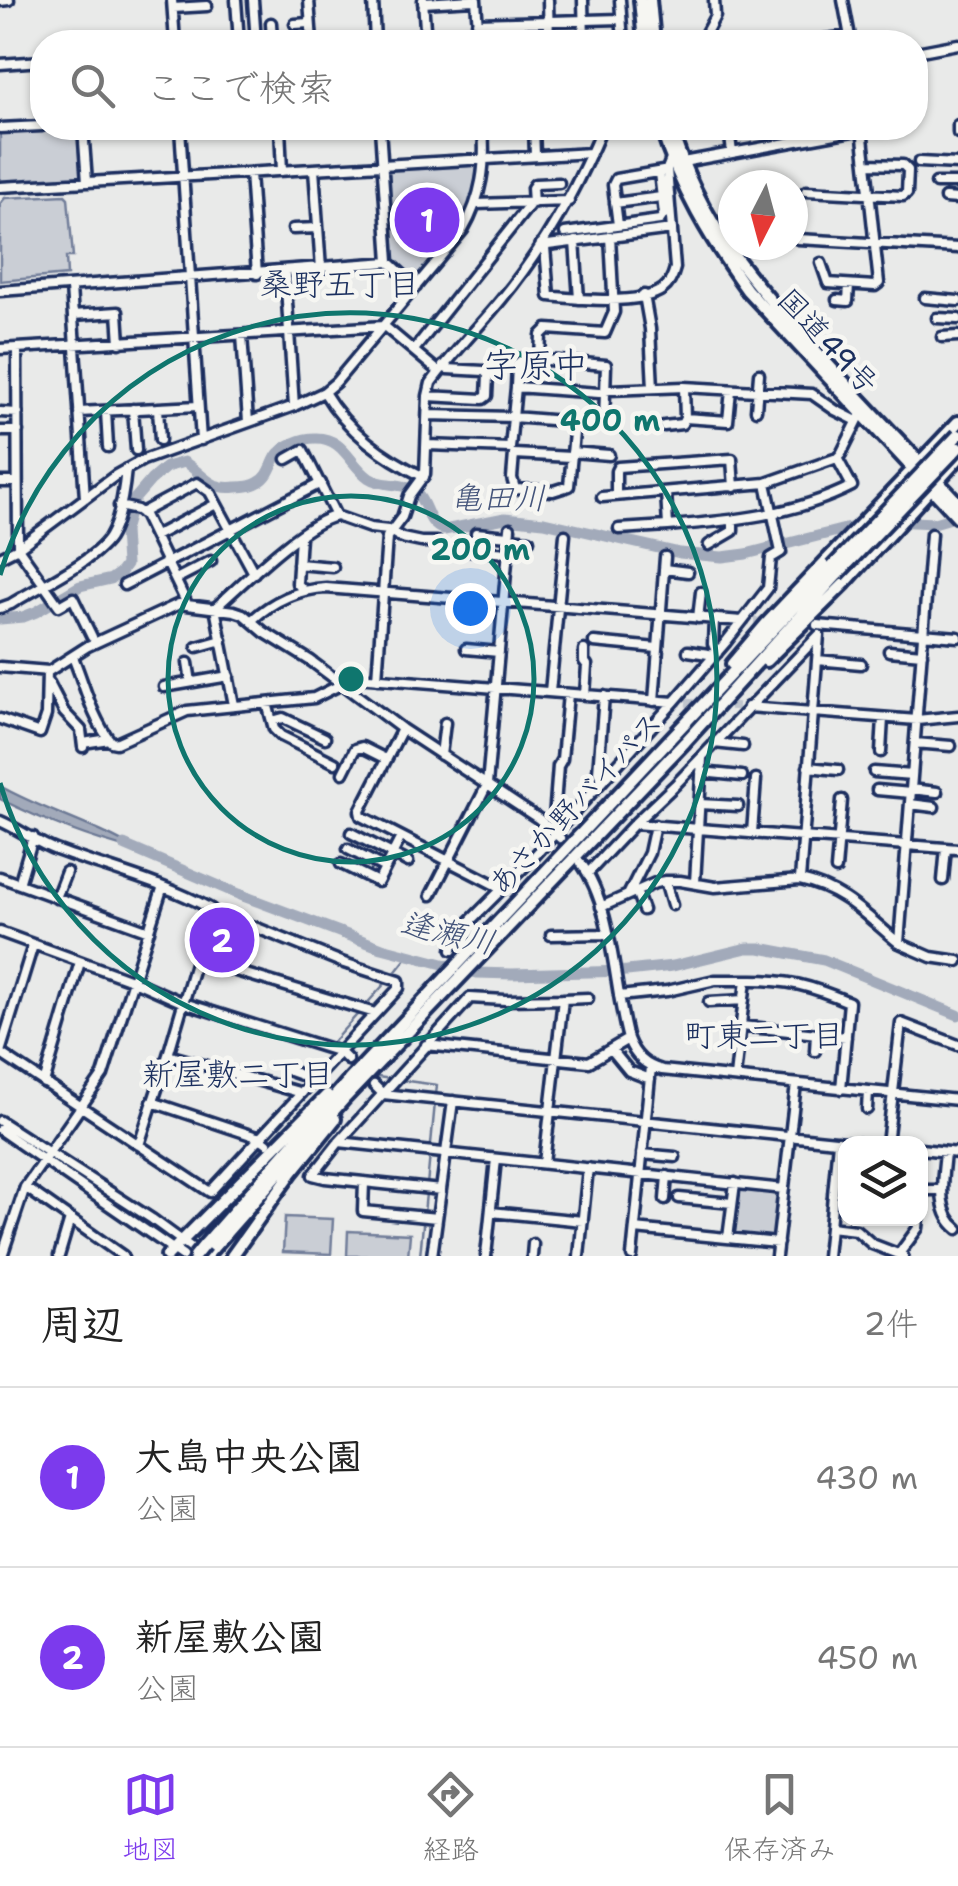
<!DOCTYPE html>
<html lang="ja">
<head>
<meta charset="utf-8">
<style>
  :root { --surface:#fff; --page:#f6f6f6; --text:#222; --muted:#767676; --line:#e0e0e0; --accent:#7c3aed }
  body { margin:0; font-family:"Shantell Sans","Klee One",sans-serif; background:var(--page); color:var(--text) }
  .controls { position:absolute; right:30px; bottom:30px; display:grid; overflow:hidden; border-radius:20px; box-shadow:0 2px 8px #0004 }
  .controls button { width:90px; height:90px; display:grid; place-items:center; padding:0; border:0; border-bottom:2px solid var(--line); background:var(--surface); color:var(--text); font:50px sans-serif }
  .compass { position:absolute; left:718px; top:170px; width:90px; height:90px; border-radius:50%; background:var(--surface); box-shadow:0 2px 8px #0004; rotate:186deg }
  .you { position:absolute; left:470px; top:608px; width:35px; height:35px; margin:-25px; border:8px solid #fff; border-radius:50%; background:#1a73e8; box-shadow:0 0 0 15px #1a73e833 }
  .badge { display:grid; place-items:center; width:65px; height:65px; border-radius:50%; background:var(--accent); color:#fff; font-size:32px; font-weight:700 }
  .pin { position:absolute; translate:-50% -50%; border:5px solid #fff; box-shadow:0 2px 10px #0006 }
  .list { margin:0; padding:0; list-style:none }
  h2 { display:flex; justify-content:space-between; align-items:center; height:130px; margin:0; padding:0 40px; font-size:42px }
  h2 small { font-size:32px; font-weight:400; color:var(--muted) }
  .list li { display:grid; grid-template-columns:65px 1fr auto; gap:30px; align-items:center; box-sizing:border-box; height:180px; padding:0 40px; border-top:2px solid var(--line) }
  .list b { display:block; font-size:38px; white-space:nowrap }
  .list p { margin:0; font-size:32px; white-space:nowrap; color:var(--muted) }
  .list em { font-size:32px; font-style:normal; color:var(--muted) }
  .icon { flex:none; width:55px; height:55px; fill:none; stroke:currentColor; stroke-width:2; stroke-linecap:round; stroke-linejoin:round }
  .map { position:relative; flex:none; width:958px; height:1256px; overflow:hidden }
  .search { position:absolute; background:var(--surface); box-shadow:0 2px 8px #0004; left:30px; right:30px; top:30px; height:110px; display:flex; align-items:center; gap:25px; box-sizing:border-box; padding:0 35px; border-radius:40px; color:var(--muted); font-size:38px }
  .sheet { height:490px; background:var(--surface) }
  nav { display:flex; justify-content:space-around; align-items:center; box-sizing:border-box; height:140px; border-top:2px solid var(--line); background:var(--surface); font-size:28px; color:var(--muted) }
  nav a { display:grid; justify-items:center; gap:5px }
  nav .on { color:var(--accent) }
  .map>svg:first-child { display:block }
</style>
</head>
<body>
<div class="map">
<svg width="958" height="1256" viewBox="0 0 958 1256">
  <rect width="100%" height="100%" fill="#e9eae9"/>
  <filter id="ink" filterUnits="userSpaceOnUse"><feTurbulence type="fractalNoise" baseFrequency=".01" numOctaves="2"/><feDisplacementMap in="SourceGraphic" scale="20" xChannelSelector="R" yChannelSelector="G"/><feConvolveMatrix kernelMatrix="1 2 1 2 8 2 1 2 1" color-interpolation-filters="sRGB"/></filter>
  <g filter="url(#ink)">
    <!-- green -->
    <path fill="#caced5" stroke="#727e9a" stroke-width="2.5" d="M79 129 84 180 0 184V133Z
      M482 161 474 203 454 238 415 282 392 260 386 168Z
      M65 195 68 198 73 257H66L67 275 0 281V204L5 198Z
      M212 908 248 922 232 968 198 958Z
      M737 1189 779 1192 774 1239 732 1236Z
      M285 1217 333 1219 331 1254 283 1252Z
      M348 1231 410 1234 408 1256H347Z"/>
    <!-- water -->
    <path fill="#a2aaba" stroke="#6c7995" stroke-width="2.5" d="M0 786C44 811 94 824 138 851 91 839 44 821 0 799Z"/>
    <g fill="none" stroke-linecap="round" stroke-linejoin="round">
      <!-- stream -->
      <path stroke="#6c7995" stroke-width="2.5" d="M394 974 408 956
        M330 1045 388 980
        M337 1057 354 1072
        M370 1076 392 1079
        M400 1080 437 1085 436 1095
        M427 1185 435 1103
        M420 1256 426 1193"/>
      <!-- river -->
      <path stroke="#a2aaba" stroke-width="11" d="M893 521 934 523 958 516
        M0 619 23 617 36 612 80 586 111 579 121 572 126 565 124 531 132 502 151 480 166 467 184 462C195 468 203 479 215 485 222 488 229 488 237 487 244 487 253 486 259 482 269 477 271 466 276 457 283 445 302 438 316 438 344 438 349 464 369 478 384 488 405 480 418 495 429 508 426 523 444 530L505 518 544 522 680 553 722 557 746 554 865 524
        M124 845 238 894 382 948 477 973 512 974 627 971 673 966 747 948H760L824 960 958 1015"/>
      <!-- minor-tunnel -->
      <path stroke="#c0c5cd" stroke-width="8" stroke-dasharray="8 4" stroke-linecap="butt" d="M742 621 768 622
        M674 702 704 704
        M718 705 748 707"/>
      <!-- minor casing -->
      <g stroke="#1b2f5e" stroke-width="15">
        <path id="minor" d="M172 0 175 42
          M236 0 239 42
          M253 0 256 42
          M309 0 312 42
          M373 0 375 42
          M423 0 426 42
          M476 0 479 42
          M548 0 549 42
          M583 0 584 42
          M620 0 623 42
          M843 0 851 42
          M0 1 9 0
          M423 3 473 0
          M173 8 207 6
          M271 23 272 42
          M477 23 621 19
          M295 24 310 23
          M701 42 715 16 714 0
          M804 42 849 36
          M916 52 958 44
          M0 64 42 61
          M958 125V133
          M0 128 42 126
          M83 128 87 182
          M180 128 201 440
          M280 128 282 171
          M380 128 389 262 416 287
          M534 128 535 155
          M729 128 732 153
          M683 162 863 129
          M919 162 958 164
          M314 169 321 269
          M250 173 257 274
          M936 183H958
          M0 187 591 153
          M806 191 903 196 907 193 908 170 903 165 866 164
          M945 198 958 199
          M533 203 532 188 535 184 559 183
          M615 203 661 197
          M477 204 569 201
          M618 225 613 185 616 179 663 171
          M293 229 318 228
          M565 233 660 220 664 214 659 173
          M798 239 958 248
          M575 241 579 299
          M541 244 545 247 549 296C577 299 640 306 663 289 670 284 673 276 675 268L667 169 671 159
          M545 247 548 245 672 229
          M821 263 828 283 875 286 879 283 862 128
          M285 272 294 406
          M71 287 85 498
          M0 291 389 262
          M644 295 650 329 653 388
          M925 298 958 301
          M837 300 848 301 849 285
          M73 315 118 312 120 343
          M937 318 958 319
          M242 335 248 422
          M942 337 958 336
          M17 348 18 548 59 606 73 598 92 637
          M0 349 384 326 439 372
          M414 350 531 203
          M540 359 541 335 547 329 605 333 614 312 610 236
          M684 387 685 418 728 421 731 390
          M324 392C348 432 383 457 424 477
          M428 396 483 399 487 396 488 375 484 371 447 369 443 366
          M158 408 160 440
          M133 409 136 450
          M756 410 759 374
          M106 411 108 447
          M0 412 18 413
          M79 412 198 406
          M428 415 513 417 600 424 604 422 606 365 524 358 517 364 516 387
          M664 426 682 424 685 418
          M0 431H18
          M428 445 510 448 516 387 599 393 610 390 684 387 812 394 835 410 857 421
          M572 452 609 455
          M571 457 514 454 512 478 515 489 553 491 569 486 575 422
          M287 459 303 450 336 516
          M0 482H17
          M666 492 668 526C731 521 795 515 852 486L837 458
          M616 496V471L618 467 732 459 734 487
          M602 497 766 483 837 458 841 454 859 418
          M119 506 137 510 144 515 187 604
          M141 513 197 483 210 492 254 573
          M619 529 668 526
          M476 533 509 536
          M931 534 899 943 931 957 958 961
          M155 536 216 504
          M300 536 297 583 304 591
          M509 538 529 540
          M709 545 733 531V521
          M470 550 508 553
          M0 557 18 548 116 475 143 460 294 406 324 392 336 382 463 230C482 197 486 165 483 128
          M298 564 333 567
          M664 569 688 572
          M176 579 211 561
          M124 585 321 483
          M0 608 11 604C38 587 93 562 109 538 120 520 124 490 126 469
          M698 618 701 592
          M714 619 713 644 717 653
          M252 620C272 602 298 589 326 588L742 621
          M817 625 958 637
          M594 642 657 648
          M197 647 222 640
          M466 649 499 652
          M584 650V661L587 665 585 695
          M688 651 715 655
          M889 651 922 654
          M73 657C85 686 91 716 111 742L116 743 187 711 314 698 356 677 674 702
          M817 660 861 664
          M188 663 191 682
          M0 667 49 671 88 646 179 604 234 611 243 614 264 632 311 661 402 729 539 819 560 838
          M377 679 387 537 402 517 409 496 425 474 428 396 431 383C452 354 478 328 501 300 544 248 576 190 602 128
          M49 683 64 712 81 730 83 747
          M164 687 229 676
          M550 692 565 535
          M654 701 665 557
          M267 703 274 729 281 736 335 763
          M234 705 215 608C242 584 303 523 336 516L370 528 388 530 402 538 421 542H437
          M748 707 917 720 958 716
          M0 719 40 733 46 715 47 671
          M272 721 283 718 325 738
          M402 729 360 811 361 816 503 889
          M83 743 109 739
          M714 743 743 746
          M915 743 951 746
          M881 752 883 718
          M441 755 445 723
          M808 767 838 770
          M701 772 742 776
          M874 772 912 775
          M343 773 355 749 362 747 386 759
          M602 781 598 772 604 696
          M911 789 937 792
          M877 790 911 793
          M699 804 738 806
          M910 804 934 807
          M554 818 558 766 562 759 568 694
          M0 821C19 829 37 843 56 850 107 869 162 882 211 909L168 1055 139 1145
          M634 824 958 849
          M351 833 408 862
          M752 833 756 779
          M348 849 385 868
          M581 863C614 909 613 985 628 1039
          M341 864 378 882 401 837
          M836 869 842 800
          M588 873 634 824 675 785 819 635 800 880 715 887 680 881H665L655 883 601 907
          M0 877 149 931
          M800 880C845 890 866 916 899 943
          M943 880 946 848
          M665 881 672 905
          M695 883 702 758
          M19 884 33 837
          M636 891 643 910
          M431 895 487 785 510 528
          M628 895 649 853 655 825
          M56 898 66 872
          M0 932 134 981 184 1003 340 1052 348 1060
          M551 935 608 934
          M452 950 454 938 459 932 530 861 674 702 726 642 768 588 771 558 781 552 766 483
          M196 959 375 1013
          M619 996 667 991 715 980H746
          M563 999 588 998
          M709 1002 744 1000
          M741 1026 846 1037
          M426 1045 589 1062 628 1039C634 1055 645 1066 662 1070L958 1100
          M611 1049 629 1071 650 1079
          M815 1051 816 1034
          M0 1052 33 945
          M0 1053 210 1192 399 988V981L344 963 252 926 246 929 233 970
          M168 1055 302 1093
          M287 1070 315 1080
          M735 1077 746 980C787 979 811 986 849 1002L841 1089
          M44 1083 80 962
          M374 1085 383 1094 865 1144
          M152 1102 260 1138 267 1143
          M867 1109 868 1091
          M0 1121 152 1219 200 1254
          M0 1130 183 1256
          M838 1141 830 1227 856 1230 872 1244 903 1256
          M339 1142 784 1189
          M887 1144 901 1023 958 1045
          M920 1149 958 1153
          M945 1152C943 1178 935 1211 958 1229
          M642 1154 675 1157
          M364 1182 363 1211 437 1218
          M25 1187 123 1256
          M441 1190 325 1178 313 1175 339 1142 470 998 505 1000 563 999 544 1163
          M920 1190H942
          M679 1198 732 1203
          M665 1199 667 1176
          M491 1212 583 1221
          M635 1229 778 1243
          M728 1238 735 1183
          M899 1254 918 1228 919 1218
          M2 1256 25 1187 103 1075 162 889
          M59 1256 70 1219
          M432 1256 453 1101
          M486 1256 496 1159
          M532 1256 533 1244
          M579 1256 588 1168
          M632 1256 651 1067
          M776 1256 796 1084
          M827 1256 830 1227"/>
      </g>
      <!-- highway casing -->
      <g stroke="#1b2f5e" stroke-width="18">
        <path id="highway" d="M640 0 644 42
          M650 0 654 42
          M661 128C680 188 710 239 747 290L958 517
          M671 128C699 222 751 281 816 351 862 403 911 452 958 503
          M766 661 845 583 958 459
          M732 664 766 624 958 422
          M204 1245 349 1080 832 567
          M167 1256 327 1095
          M206 1256 345 1098 685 742 838 574
          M232 1256 292 1172 335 1119"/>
      </g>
      <!-- minor -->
      <use href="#minor" stroke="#f6f6f2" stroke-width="8"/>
      <!-- highway -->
      <use href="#highway" stroke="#f6f6f2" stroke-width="10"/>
      <!-- highway-bridge casing -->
      <g stroke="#1b2f5e" stroke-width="18" stroke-linecap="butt">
        <path id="highway-bridge" d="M832 567 958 435
          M838 574 958 448
          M195 1256 204 1245"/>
      </g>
      <!-- highway-bridge -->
      <use href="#highway-bridge" stroke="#f6f6f2" stroke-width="10"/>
    </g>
  </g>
  <!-- distance rings -->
  <g fill="none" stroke="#0f766e" stroke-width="5">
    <circle cx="351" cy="679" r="183"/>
    <path d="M0 575A366 366 0 1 1 0 783"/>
  </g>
  <g text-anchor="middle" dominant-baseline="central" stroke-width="9" stroke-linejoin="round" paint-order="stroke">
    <!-- street labels -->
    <g font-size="30" fill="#1b2f5e" stroke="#f6f6f2">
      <text transform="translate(828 341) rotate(47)">国道49号</text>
      <text transform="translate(575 803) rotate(-47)">あさか野バイパス</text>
    </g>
    <!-- neighbourhood labels -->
    <g font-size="32" fill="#1b2f5e" stroke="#f6f6f2">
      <text x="340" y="283">桑野五丁目</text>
      <text x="764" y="1034">町東二丁目</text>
      <text x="238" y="1073">新屋敷二丁目</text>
    </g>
    <!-- water labels -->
    <g font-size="32" font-style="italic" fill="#44547a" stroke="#f6f6f2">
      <text x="498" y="497">亀田川</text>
      <text transform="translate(448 932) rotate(13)">逢瀬川</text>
    </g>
    <!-- quarter labels -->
    <g font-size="35" fill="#1b2f5e" stroke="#f6f6f2">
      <text x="536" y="364">字原中</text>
    </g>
  </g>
  <circle cx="351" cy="679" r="15" fill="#0f766e" stroke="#f6f6f2" stroke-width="5"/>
  <g font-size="30" text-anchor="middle" font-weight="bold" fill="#0f766e" stroke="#f6f6f2" stroke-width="9" stroke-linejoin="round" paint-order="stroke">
    <text x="610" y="431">400 m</text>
    <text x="480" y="560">200 m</text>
  </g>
</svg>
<div class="controls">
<button><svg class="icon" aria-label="layers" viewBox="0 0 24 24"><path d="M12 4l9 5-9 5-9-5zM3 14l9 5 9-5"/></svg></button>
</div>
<svg class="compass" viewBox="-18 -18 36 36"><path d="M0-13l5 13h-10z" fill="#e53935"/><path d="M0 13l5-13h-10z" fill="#767676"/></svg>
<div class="you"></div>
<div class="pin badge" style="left:427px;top:220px">1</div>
<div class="pin badge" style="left:222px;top:940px">2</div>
<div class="search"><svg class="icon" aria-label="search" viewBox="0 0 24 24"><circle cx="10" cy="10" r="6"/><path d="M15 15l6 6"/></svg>ここで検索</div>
</div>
<section class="sheet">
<h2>周辺<small>2件</small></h2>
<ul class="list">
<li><span class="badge">1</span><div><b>大島中央公園</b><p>公園</p></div><em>430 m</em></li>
<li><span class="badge">2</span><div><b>新屋敷公園</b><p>公園</p></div><em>450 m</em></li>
</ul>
</section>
<nav>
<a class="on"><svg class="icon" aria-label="map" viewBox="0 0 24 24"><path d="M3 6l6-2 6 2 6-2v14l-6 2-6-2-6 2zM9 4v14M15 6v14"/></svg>地図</a>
<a><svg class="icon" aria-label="directions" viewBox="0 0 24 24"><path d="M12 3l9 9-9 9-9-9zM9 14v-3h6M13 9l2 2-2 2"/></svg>経路</a>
<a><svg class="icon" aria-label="saved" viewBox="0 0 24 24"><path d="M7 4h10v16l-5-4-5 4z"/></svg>保存済み</a>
</nav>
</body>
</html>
